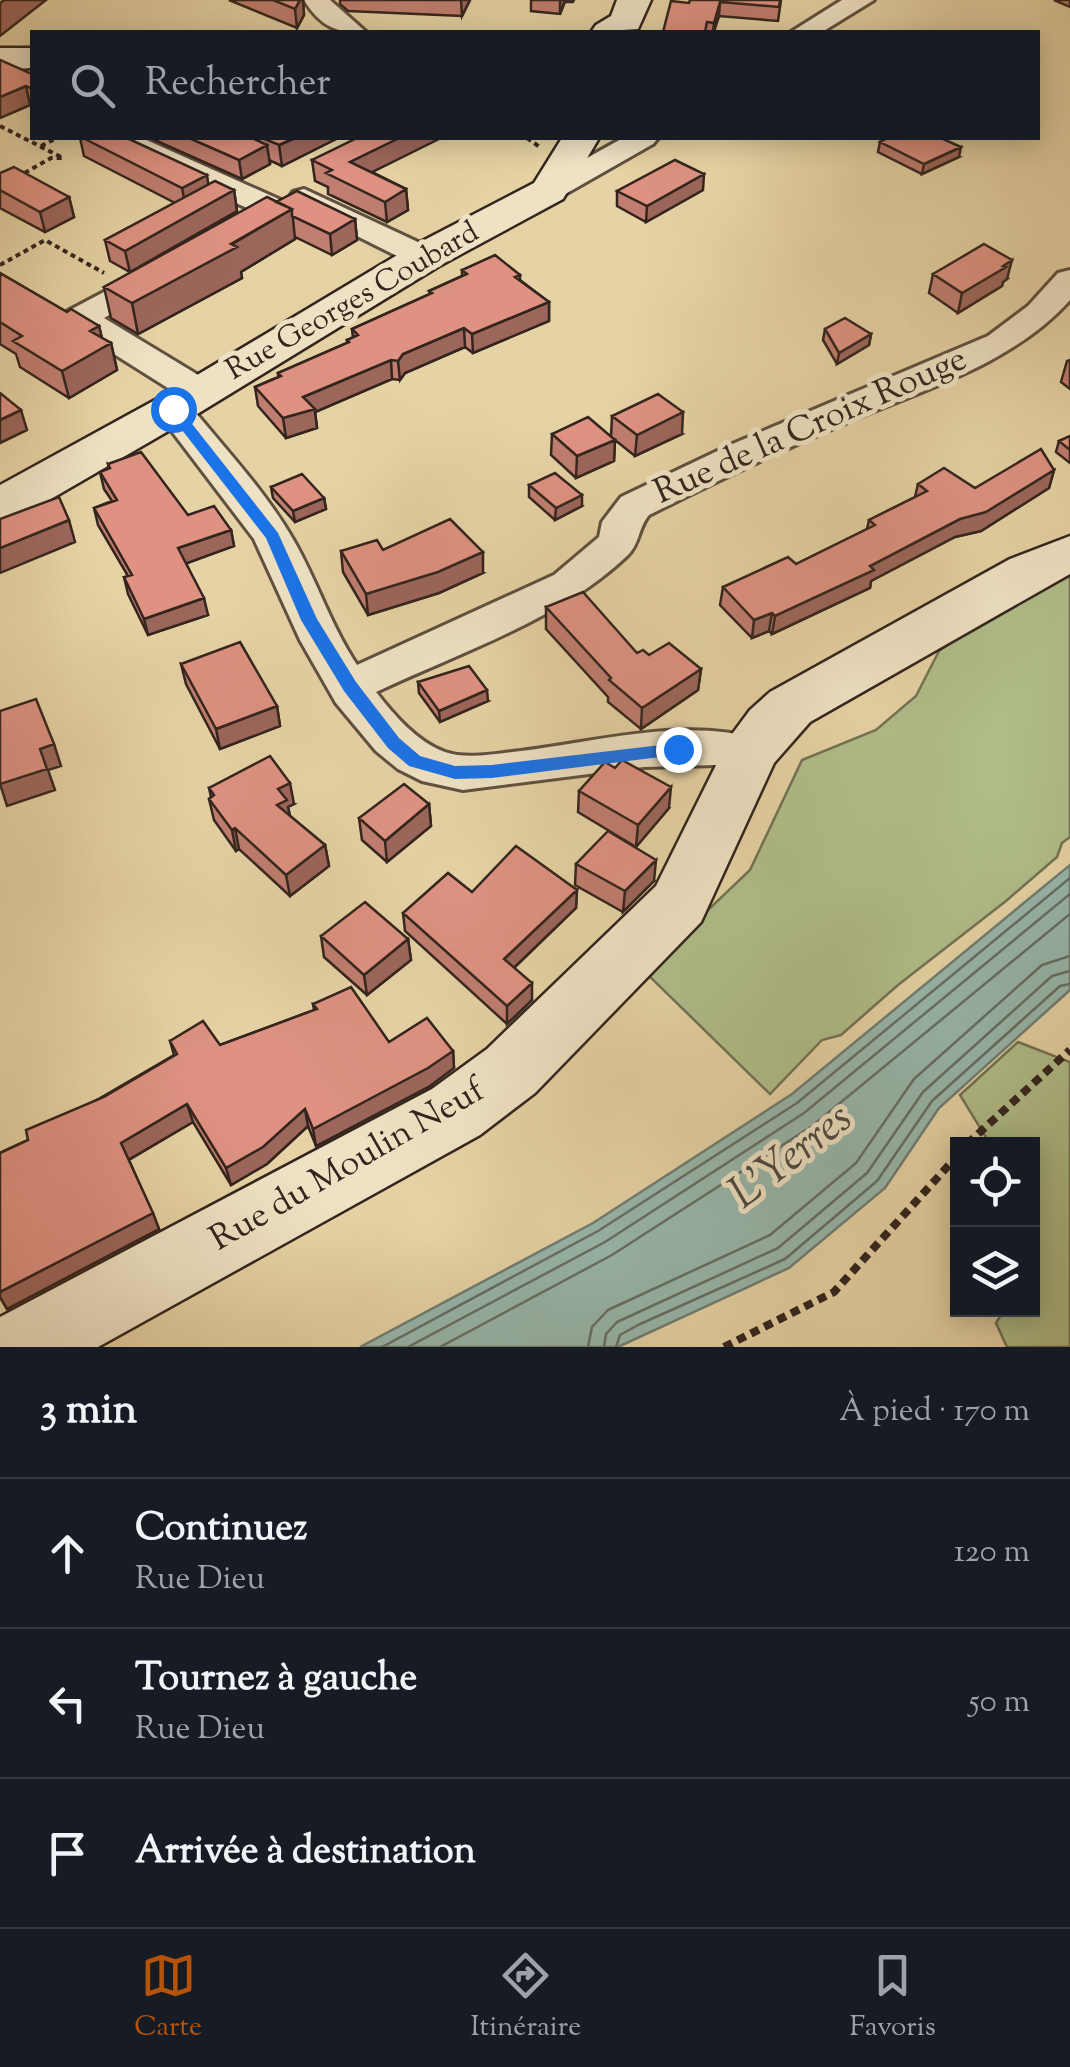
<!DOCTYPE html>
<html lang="fr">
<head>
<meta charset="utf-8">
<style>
  :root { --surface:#171b24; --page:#20242c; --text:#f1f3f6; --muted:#9ea1a6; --line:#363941; --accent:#b45309 }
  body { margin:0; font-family:"Sorts Mill Goudy",serif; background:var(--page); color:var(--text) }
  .controls { position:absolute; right:30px; bottom:30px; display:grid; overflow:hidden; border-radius:0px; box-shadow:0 5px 25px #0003 }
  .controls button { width:90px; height:90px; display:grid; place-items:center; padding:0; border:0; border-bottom:2px solid var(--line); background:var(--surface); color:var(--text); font:50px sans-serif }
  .stop { position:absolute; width:30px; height:30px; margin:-22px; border:8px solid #1a73e8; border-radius:50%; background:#fff }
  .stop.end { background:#1a73e8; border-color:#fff; box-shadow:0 2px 10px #0008 }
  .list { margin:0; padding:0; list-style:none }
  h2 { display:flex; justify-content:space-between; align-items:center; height:130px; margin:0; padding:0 40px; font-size:42px }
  h2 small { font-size:32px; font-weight:400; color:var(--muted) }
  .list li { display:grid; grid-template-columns:65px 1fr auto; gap:30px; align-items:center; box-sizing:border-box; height:150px; padding:0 40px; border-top:2px solid var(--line) }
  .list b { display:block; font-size:38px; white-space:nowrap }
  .list p { margin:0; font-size:32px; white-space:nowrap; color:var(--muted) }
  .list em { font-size:32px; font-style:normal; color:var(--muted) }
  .icon { flex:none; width:55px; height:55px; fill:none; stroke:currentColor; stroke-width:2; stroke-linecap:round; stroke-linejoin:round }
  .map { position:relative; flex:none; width:1070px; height:1347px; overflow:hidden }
  .search { position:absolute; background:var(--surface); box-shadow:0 5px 25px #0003; left:30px; right:30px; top:30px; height:110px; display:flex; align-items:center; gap:25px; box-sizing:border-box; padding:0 35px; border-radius:0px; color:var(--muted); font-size:38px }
  .sheet { height:580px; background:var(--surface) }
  nav { display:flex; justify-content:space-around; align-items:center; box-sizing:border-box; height:140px; border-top:2px solid var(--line); background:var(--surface); font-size:28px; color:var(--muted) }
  nav a { display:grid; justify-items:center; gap:5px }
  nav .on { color:var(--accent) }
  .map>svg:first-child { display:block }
</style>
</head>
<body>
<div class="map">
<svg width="1070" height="1347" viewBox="0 0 1070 1347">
  <rect width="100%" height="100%" fill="#e6d3a5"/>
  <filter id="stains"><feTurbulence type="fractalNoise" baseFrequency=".002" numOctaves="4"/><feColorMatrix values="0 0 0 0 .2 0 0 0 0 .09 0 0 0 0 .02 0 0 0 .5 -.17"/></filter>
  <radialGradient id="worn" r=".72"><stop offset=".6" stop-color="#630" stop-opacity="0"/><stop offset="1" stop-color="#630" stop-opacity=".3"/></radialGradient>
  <!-- green -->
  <path fill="#b0be8a" stroke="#727254" stroke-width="2.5" d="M1070 571V837L1062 843 1057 857 1006 901 898 985 841 1035 822 1040 770 1094 644 971 750 870 802 760 876 730 916 696 939 651 1028 588Z
    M1018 1042 1070 1062V1347H1007L996 1323 1004 1310H1032L1033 1264 1037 1256 1032 1245V1144H990L960 1095Z"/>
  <!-- water -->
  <path fill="#97b7ac" stroke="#6f7d73" stroke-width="2.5" d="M1070 865V990L939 1108 885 1188 789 1268 618 1347H360L593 1223 792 1094Z"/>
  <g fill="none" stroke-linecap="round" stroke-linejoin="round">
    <!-- shore -->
    <path stroke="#656e65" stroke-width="2.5" d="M382 1347 598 1231 797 1103 1070 878
      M408 1347 605 1242 804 1113 1070 894
      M440 1347 612 1255 812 1126 1070 914
      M588 1347 592 1327 608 1310 770 1235 856 1163 914 1079 1042 965 1070 956
      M604 1347 606 1334 617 1322 778 1248 867 1173 923 1092 1052 976 1070 971
      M616 1347 620 1335 638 1325 785 1259 877 1181 932 1101 1060 986 1070 984"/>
    <!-- street casing -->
    <g stroke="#605040" stroke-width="6">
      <path id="street" d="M304 0H330L366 32C337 34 320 26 304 0Z
        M842 0H874L822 32H791Z
        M105 138H142L283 201 287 208 247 236H225L220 229 249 209 109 144Z
        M623 138H658L653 144 560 197H538L534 191 538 185Z
        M304 189 435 250 440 257 435 264H413L293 204 289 198 293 192Z
        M157 264 168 267 173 274 168 281 104 318 213 384 218 392 213 400 200 403 187 400 68 325 63 318 68 311Z
        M1070 270V300C1012 365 921 390 843 424 777 452 713 483 649 515 638 528 640 543 628 555 560 620 461 652 376 692 394 715 417 742 445 752 468 760 498 753 521 751 601 741 687 716 766 741L772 753 766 765 750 770 716 765 644 767 463 790 422 781 398 769 376 751 336 703 300 640 254 539 155 409 160 401 173 398 186 401C223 447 265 490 294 541 317 581 331 626 357 665L554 575 599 537 602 522 621 497 730 445 988 336 1028 306 1058 273Z"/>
    </g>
    <!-- secondary casing -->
    <g stroke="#33251e" stroke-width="5">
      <path id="secondary" d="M617 0H651L638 29 591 32 596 25 611 16Z
        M0 48H32V68L0 70Z
        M562 138H599L563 199 439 266 189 419 18 518 0 522V485L157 399 409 248 534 183Z
        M1070 536V574L810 722 774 763 701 922 535 1093 480 1135 98 1347H0V1317L432 1089 487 1049 656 886 730 737 750 710 770 692 1010 559Z"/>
    </g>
    <!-- path-far1 -->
    <path stroke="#33251e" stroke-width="4" stroke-dasharray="5 4" stroke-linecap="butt" d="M0 126 63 158H51L21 175
      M527 138 541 148
      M41 146 57 138
      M0 265 45 240 104 273"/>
    <!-- path -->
    <path stroke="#33251e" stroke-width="8" stroke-dasharray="9 6" stroke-linecap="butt" d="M967 1144 1070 1050
      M724 1347 834 1292 958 1155"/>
    <!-- street -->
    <use href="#street" fill="#efe2c4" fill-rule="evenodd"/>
    <!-- secondary -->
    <use href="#secondary" fill="#efe2c4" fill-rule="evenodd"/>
  </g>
  <!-- wall -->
  <path fill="#c07e70" stroke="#33251e" stroke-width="2.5" d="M229 0H303L304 15 297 28Z
    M340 0H470L462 16 348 11 340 4Z
    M531 0H574L573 2H565L560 14 531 11Z
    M781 0 778 21 719 16 714 32H663L689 3Z
    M1054 0H1070V7Z
    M32 74V106L30 105 0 118Z
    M80 138H127L209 185 234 190 237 211 130 272 110 261 105 240 175 203 84 156Z
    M150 138H338L282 166 269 160 270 164 242 179Z
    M880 142 959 157 922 174 878 152Z
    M312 160 372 172 406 189 408 210 387 222 328 194V187L315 181Z
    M0 173 69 197 74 217 45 232 0 208Z
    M703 190 646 222 617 206V191Z
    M276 202 355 219 357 240 332 255 295 237V239L241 272 242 278 138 334 111 318 104 287Z
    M462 270 520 275V280L549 302V321L473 353 465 347 405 373 400 380 392 379 315 412 317 428 286 438 258 406 255 387 278 377V373L347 343V340L353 338 352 329 430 294 429 291 462 276Z
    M0 273 67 312 99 326 102 338 111 343 117 370 69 398 20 367 16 354 0 344Z
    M933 274 1007 279 1003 282 1002 286 958 313 929 293Z
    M825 329 871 334 869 345 837 364 823 340Z
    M1070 360V389L1061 382 1067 361Z
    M612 416 682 434 635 456 615 440 614 461 576 478 551 455 552 434 611 436Z
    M1070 436V463L1056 452 1059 441Z
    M108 464 188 515 231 530 234 546 186 563 208 615 148 635 128 594 124 577 128 576 98 525 94 508 112 501 104 489 100 472 109 469Z
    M1054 470 1049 488 981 531 955 537 871 581 870 588 772 634 769 631 752 638 720 605 723 587 796 564 867 529 869 520 915 497 918 484 975 488Z
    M529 485 582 506 555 520 529 497Z
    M271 487 324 498 326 509 295 522 273 498Z
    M383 550 483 573 439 593 368 615 343 572 341 551Z
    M546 607 637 653 649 655 701 669 698 690 641 729 608 702V697L546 629Z
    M181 664 277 706 280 726 220 749 186 684Z
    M418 682 488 701 440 722 419 693Z
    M209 788 294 804 288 807 290 816 325 845 329 866 290 896 239 849 236 851 214 820 209 799 211 797Z
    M579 791 669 808 636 847 578 812Z
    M429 804 431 826 387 862 362 840 359 818Z
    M576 864 654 881 623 912 575 885Z
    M577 890 576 908 514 968 532 1000 507 1024 405 931 403 913 472 892Z
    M321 936 408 939 411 960 367 995 324 957Z
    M313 1004 389 1042 453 1051 454 1068 430 1086 316 1146 308 1126 267 1164 231 1185 193 1122 129 1160 159 1229 7 1309 0 1297V1153L28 1140 174 1055 170 1041 220 1045 314 1010Z"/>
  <!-- shaded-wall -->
  <path fill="#9c665b" stroke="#33251e" stroke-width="2.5" d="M4 0H46L0 36V3Z
    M300 0H303L304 15 297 28 295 9Z
    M461 0H470L462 16Z
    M560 0H565L560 14Z
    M720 2 719 16 713 32 714 23Z
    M26 86 30 105 0 118V97Z
    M295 138H338L282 166 279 145Z
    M399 138H441L352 182 350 162Z
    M267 145 270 164 242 179 239 160Z
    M961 147 959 157 922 174 924 164Z
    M704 174 703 190 646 222 647 206Z
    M207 175 210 196 186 209 182 188Z
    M406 189 408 210 387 222 385 202Z
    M234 190 237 211 130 272 125 251Z
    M69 197 74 217 45 232 40 212Z
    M292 209 295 239 241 272 242 278 138 334 132 303Z
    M355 219 357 240 332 255 330 234Z
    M1012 260 1007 279 1003 282 1002 286 958 313 962 293Z
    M549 302V321L473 353 472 334Z
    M99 326 104 347 111 343 117 370 69 398 62 371 90 331Z
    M464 328 465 347 405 373 400 380 398 361 403 354Z
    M871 334 869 345 837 364 839 353Z
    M391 360 392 379 315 412 317 428 286 438 283 418 303 397Z
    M21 410 27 430 0 443V420Z
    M683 412 682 434 635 456 637 435Z
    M615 440 614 461 576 478 577 456Z
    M1054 470 1049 488 981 531 955 537 871 581 870 588 772 634 775 616Z
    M582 495V506L555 520 556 508Z
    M324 498 326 509 295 522 293 511Z
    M69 520 75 542 0 573V548Z
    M231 530 234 546 182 565 178 548Z
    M483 552V573L439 593 368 615 366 594Z
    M204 598 208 615 148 635 144 619Z
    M772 613 769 631 752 638 754 620Z
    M701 669 698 690 641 729 642 708Z
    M487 690 488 701 440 722 439 711Z
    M277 706 280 726 220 749 216 729Z
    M54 744 61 766 48 770 55 790 7 806 0 784 40 749Z
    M290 783 294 804 288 807 291 821 277 805 278 789Z
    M671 787 669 808 636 847 638 825Z
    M429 804 431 826 387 862 385 841Z
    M235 828 239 849 236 851 232 830Z
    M325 845 329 866 290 896 286 875Z
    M656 860 654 881 623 912 625 891Z
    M577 890 576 908 504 977V959Z
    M408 939 411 960 367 995 364 975Z
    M532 983V1000L507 1024V1006Z
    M453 1051 454 1068 430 1086 316 1146 313 1129Z
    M187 1104 193 1122 128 1160 121 1143Z
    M305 1109 308 1126 267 1164 231 1185 226 1168Z
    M153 1213 159 1229 7 1309 0 1297V1292Z"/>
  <!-- building -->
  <path fill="#df9282" stroke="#33251e" stroke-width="2.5" d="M273 0H300L295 9Z
    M690 0H780L779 7 720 2 714 23 707 22 705 32H663L671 1 689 3Z
    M0 60 32 74V89L26 86 0 97Z
    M83 138H127L207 175 182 188Z
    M189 138H252L267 145 239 160Z
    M262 138H295L279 145Z
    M357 138H399L350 162 406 189 385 202 326 173 332 170 312 160Z
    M888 138H941L961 147 924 164 880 142Z
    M675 160 704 174 647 206 617 191Z
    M14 167 69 197 40 212 0 190V173Z
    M215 181 234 190 125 251 105 240Z
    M297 191 355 219 330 234 292 216V209L276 202Z
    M267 197 292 209 231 244 237 247 132 303 104 287Z
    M984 244 1012 260 1003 266 1006 267 962 293 933 274Z
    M495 255 520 275 515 277 549 302 472 334 464 328 403 354 398 361 391 360 303 397 315 409 283 418 255 387 281 376 278 373 349 342 347 340 358 335 352 329 432 293 429 291 467 274 462 270Z
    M0 273 67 312 71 309 99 326 90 331 111 343 62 371 13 341 22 336 0 322Z
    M845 318 871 334 839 353 825 329Z
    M0 393 21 410 0 420Z
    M658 394 683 412 637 435 612 416Z
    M588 417 615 440 577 456 552 434Z
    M1070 436V450L1059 441Z
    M1041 449 1054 470 986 512 960 519 870 566 874 570 775 616 772 613 754 620 723 587 788 557 796 564 875 525 869 520 927 491 918 484 944 468 975 488Z
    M141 452 188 515 214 506 231 530 178 548 204 598 144 619 124 577 132 575 94 508 117 500 100 472 110 468 108 464Z
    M555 473 582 495 556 508 529 485Z
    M302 474 324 498 293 511 271 487Z
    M59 497 69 520 0 548V519Z
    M450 519 483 552 438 572 366 594 341 551 377 540 383 550Z
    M583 592 637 653 643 650 649 655 669 643 701 669 642 708 609 680 611 678 546 607Z
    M240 642 277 706 216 729 181 664Z
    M469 666 487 690 439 711 418 682Z
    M36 699 54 744 40 749 47 769 0 784V711Z
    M270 756 290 783 278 789 287 800 277 805 325 845 286 875 235 828 232 830 209 799 214 795 209 788Z
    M622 760 671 787 638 825 579 791 605 762 615 768Z
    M404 784 429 804 385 841 359 818Z
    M608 831 656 860 625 891 576 864Z
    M516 846 577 890 504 959 532 983 507 1006 403 913 448 873 472 892Z
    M365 902 408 939 364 975 321 936Z
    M351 987 389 1042 427 1018 453 1051 428 1068 313 1129 305 1109 263 1147 226 1168 187 1104 121 1143 153 1213 0 1292V1153L28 1140 26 1130 104 1097 177 1054 170 1041 203 1021 220 1045 317 1009 313 1004Z"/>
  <!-- route -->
  <path fill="#1a73e8" d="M168 406H178L278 533 317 619 356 682 399 738 420 756 455 766 492 765 678 743 684 744V754L492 778 455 779 409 766 388 748 344 691 301 620 266 538 168 412Z"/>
  <g text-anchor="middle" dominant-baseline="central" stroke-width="10" stroke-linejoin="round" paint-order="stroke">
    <!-- far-street labels -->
    <g font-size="30" fill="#33251e" stroke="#efe2c4">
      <text transform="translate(353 302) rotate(-30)">Rue Georges Coubard</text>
    </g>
    <!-- street labels -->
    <g font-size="35" fill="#33251e" stroke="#efe2c4">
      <text transform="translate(811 427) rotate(-24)">Rue de la Croix Rouge</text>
      <text transform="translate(348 1166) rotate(-30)">Rue du Moulin Neuf</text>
    </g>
    <!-- near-water labels -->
    <g font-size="45" font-style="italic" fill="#4c4a42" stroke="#efe2c4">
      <text transform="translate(792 1158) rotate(-38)">L'Yerres</text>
    </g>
  </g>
  <rect width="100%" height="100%" filter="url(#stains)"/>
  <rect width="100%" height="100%" fill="url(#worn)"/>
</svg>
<div class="controls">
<button><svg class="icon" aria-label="locate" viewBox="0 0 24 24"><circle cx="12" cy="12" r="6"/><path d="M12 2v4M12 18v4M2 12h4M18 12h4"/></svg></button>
<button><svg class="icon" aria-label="layers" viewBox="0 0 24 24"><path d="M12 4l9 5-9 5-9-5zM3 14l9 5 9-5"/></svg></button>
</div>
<div class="stop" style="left:173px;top:409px"></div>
<div class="stop end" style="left:678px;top:749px"></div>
<div class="search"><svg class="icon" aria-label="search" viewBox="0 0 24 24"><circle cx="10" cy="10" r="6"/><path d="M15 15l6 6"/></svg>Rechercher</div>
</div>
<section class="sheet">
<h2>3 min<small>À pied · 170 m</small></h2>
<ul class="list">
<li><svg class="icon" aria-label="ahead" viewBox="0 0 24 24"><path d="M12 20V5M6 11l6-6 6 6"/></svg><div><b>Continuez</b><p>Rue Dieu</p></div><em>120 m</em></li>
<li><svg class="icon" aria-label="left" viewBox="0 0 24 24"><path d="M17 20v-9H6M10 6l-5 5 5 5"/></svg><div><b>Tournez à gauche</b><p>Rue Dieu</p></div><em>50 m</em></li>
<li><svg class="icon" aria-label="arrive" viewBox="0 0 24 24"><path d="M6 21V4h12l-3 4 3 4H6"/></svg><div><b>Arrivée à destination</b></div></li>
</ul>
</section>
<nav>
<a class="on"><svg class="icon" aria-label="map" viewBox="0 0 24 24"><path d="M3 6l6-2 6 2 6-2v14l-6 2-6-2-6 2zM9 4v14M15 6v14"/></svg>Carte</a>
<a><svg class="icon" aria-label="directions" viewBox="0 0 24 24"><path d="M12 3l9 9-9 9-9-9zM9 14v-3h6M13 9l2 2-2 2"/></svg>Itinéraire</a>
<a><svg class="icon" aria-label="saved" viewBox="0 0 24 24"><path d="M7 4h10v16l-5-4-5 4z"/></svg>Favoris</a>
</nav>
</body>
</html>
